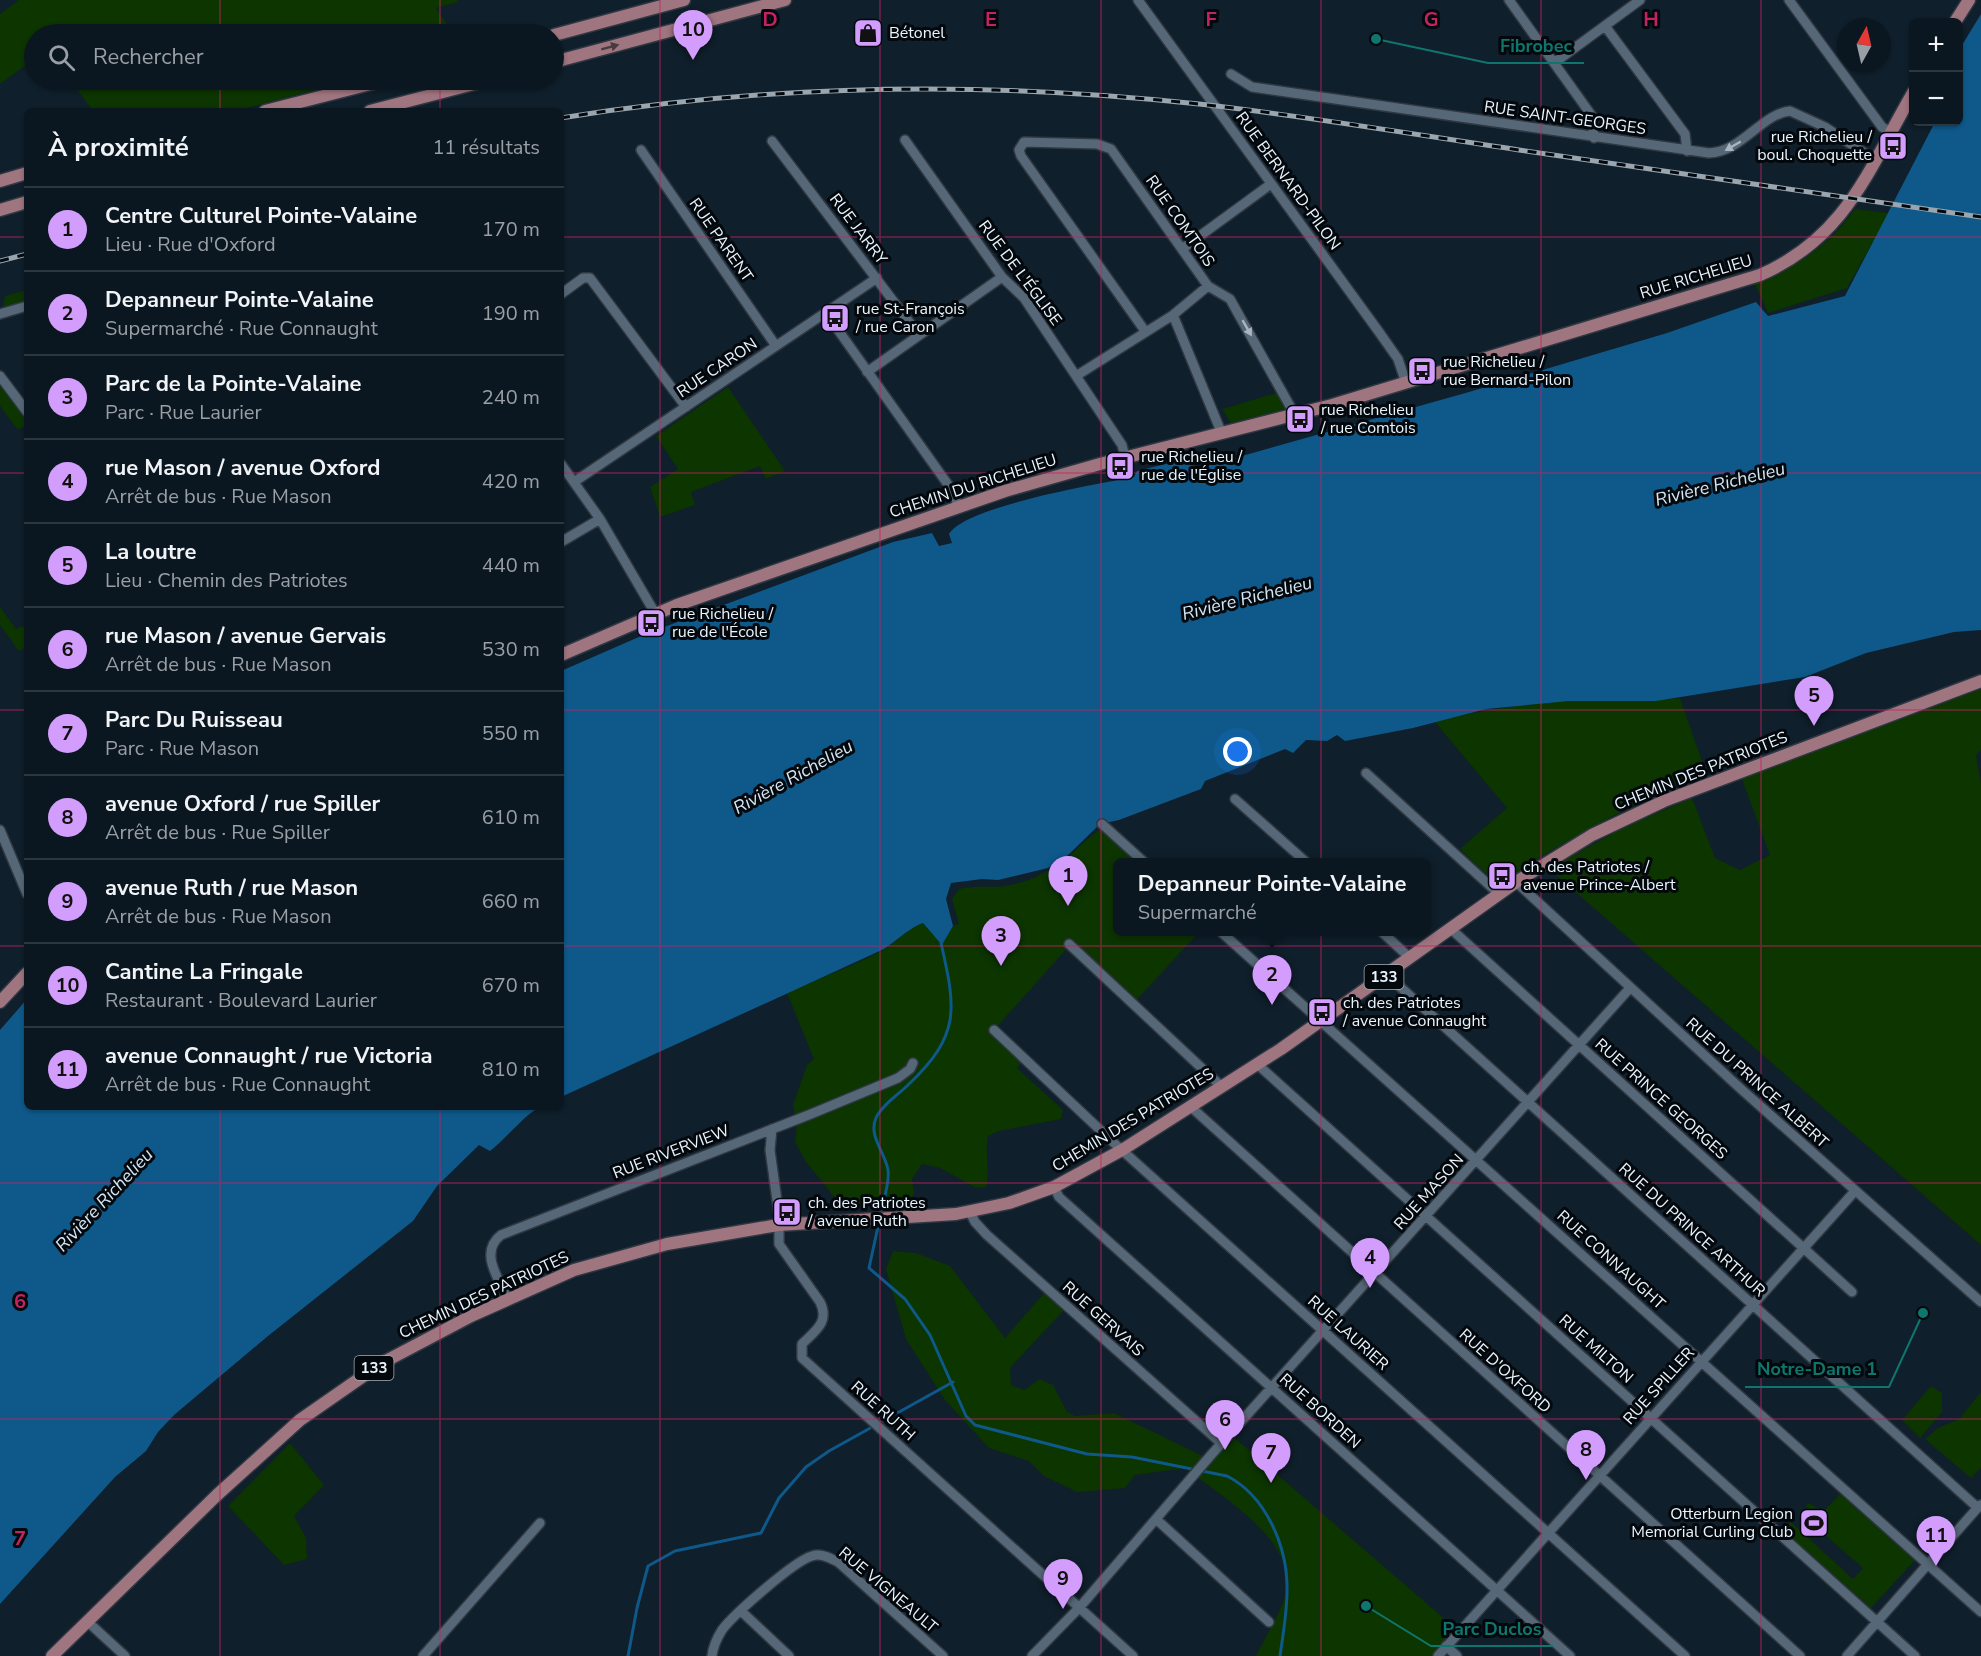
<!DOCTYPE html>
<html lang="fr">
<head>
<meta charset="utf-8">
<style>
  :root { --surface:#0b1720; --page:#19242d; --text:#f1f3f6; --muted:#9a9fa5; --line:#2b363e; --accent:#d29dfd }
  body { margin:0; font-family:"Nunito Sans",sans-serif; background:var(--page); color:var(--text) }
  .controls { position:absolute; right:18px; top:18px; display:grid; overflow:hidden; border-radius:9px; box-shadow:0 2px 4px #0004 }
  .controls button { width:54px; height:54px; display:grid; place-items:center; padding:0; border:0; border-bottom:2px solid var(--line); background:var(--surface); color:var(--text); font:30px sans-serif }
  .compass { position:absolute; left:1837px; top:18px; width:54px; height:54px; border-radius:50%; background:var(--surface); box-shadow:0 2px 4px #0004; rotate:8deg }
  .you { position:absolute; left:1238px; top:752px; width:21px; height:21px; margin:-15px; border:4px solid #fff; border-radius:50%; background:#1a73e8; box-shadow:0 0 0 9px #1a73e833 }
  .badge { display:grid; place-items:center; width:39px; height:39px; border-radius:50%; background:var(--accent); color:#111; font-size:20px; font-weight:700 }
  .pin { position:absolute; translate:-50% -50px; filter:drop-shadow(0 2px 3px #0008) }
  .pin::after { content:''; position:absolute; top:32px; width:21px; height:18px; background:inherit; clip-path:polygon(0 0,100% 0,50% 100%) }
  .popup { position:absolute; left:1113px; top:858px; width:318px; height:78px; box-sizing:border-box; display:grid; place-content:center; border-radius:9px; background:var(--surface); filter:drop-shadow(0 2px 4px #0005); font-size:20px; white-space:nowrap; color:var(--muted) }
  .popup b { font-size:22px; color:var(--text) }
  .popup::after { content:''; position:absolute; left:50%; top:100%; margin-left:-12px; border:12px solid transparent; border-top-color:var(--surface) }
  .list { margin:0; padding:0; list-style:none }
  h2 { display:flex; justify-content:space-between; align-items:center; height:78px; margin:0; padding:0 24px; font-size:26px }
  h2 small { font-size:20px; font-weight:400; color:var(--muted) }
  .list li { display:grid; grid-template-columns:39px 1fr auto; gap:18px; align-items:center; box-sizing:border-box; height:84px; padding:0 24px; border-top:2px solid var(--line) }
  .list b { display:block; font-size:22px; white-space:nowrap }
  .list p { margin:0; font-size:20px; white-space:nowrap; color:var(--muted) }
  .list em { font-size:20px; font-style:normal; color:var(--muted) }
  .icon { flex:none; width:33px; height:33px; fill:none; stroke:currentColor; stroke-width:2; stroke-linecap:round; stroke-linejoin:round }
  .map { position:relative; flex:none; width:1981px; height:1656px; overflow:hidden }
  .search { position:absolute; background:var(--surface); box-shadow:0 2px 4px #0004; left:24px; top:24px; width:540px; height:66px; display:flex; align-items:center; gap:15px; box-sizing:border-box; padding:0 21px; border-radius:33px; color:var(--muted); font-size:22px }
  .panel { position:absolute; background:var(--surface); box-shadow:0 2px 4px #0004; left:24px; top:108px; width:540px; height:1002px; border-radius:9px }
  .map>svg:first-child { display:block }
</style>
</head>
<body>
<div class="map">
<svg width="1981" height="1656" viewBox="0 0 1981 1656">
  <rect width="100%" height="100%" fill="#0f1f2b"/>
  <!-- green -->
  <path fill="#0c3500" d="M19 0H457L458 2 436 8 454 34H34V59L0 84V14Z
    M70 80H354L235 111H93Z
    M1855 209 1889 213 1847 288 1768 313 1755 284C1796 268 1829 245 1855 209Z
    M27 290V302L5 308 3 306 5 296Z
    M0 384 25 418 26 425 18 430 0 406Z
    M728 387 785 471 766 479 760 466 691 492 695 505 660 517 650 487 678 469 656 436Z
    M1280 392 1286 409 1231 423 1222 409Z
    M0 607 16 629 22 626 27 629V647L19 651 0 625Z
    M1981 689V750L1976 755 1981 784V1245L1549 869 1624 827 1692 798 1715 858 1740 870 1770 855 1742 779Z
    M1680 698 1706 773C1632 804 1564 839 1498 885L1460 849 1507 808 1434 721C1479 711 1524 703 1570 701 1607 700 1643 703 1680 698Z
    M1099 829 1137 862H1118V932H1199L1133 1004 1070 945 994 1030 1025 1059 1017 1068 1063 1110 1061 1119 999 1131 988 1136C984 1155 991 1168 986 1187L976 1188 940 1168 922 1164 912 1179 914 1194 908 1204 859 1205 836 1199 806 1162 795 1142 797 1125 793 1105 807 1065 814 1059 787 993C819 978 854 966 885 949 897 942 910 927 923 923L942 944 953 926 959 924 952 899 959 889C975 885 989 888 1005 886 1046 880 1070 855 1099 829Z
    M893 1251 916 1253 950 1266 1005 1338 1045 1292 1064 1310 1010 1368 1011 1385 1024 1390 1040 1379 1053 1385 1067 1412 1075 1416 1114 1413 1213 1461 1235 1438 1455 1628 1431 1656H1256C1263 1641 1286 1603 1287 1589 1293 1537 1220 1496 1185 1468L1135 1475 1125 1488 1077 1492 1044 1476 1029 1461 989 1448 945 1400 906 1339 886 1269Z
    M1931 1386 1942 1393V1412L1920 1438 1902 1420Z
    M1981 1392V1468L1971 1478 1925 1439 1938 1428 1959 1419Z
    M290 1443 324 1485 294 1516 306 1538 307 1559 284 1565 228 1506Z
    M1840 1494 1915 1560 1871 1608 1783 1530 1791 1522 1853 1579 1863 1568 1818 1529 1824 1521 1805 1506 1809 1503 1823 1512Z"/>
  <!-- water -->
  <path fill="#0e598a" d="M1981 14V630L1954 632 1866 653 1805 677 1656 701H1569L1486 709 1413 728 1345 741 1337 735 1327 741 1306 740 1293 753 1285 749 1205 781 1201 789 1119 820 1100 824 1065 858 1048 868 998 880 982 879 951 883 946 899 953 926 942 945 923 923C912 926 895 942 884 949L561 1097V671L648 633 893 542 932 533 939 546 952 543 949 534C966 506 1098 484 1134 477L1137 471 1182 460 1190 465 1203 467 1469 392 1667 333 1756 302 1768 316 1845 296 1935 122H1958L1959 50Z
    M27 999V1107H540C524 1115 506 1139 490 1151L479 1145 437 1186 413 1221 268 1336 174 1415 158 1432 146 1451 115 1477 0 1604V1030Z"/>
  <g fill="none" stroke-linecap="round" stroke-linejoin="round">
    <!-- stream -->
    <path stroke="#0e598a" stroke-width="3" d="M880 1215C883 1202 890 1183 888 1170 885 1152 868 1136 876 1118 881 1106 899 1094 908 1085 961 1035 956 1009 941 943
      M879 1222 869 1268 905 1299 930 1335 966 1416 975 1425 1087 1454 1132 1457 1227 1476C1266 1496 1288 1547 1287 1591 1287 1612 1283 1635 1280 1656
      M628 1656 637 1608 648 1566 675 1551 761 1533 779 1498 806 1467 829 1451 953 1382"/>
    <!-- minor casing -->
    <g stroke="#2f3742" stroke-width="12">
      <path id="minor" d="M1138 0 1379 332 1398 359 1406 383
        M1509 0 1592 116 1594 138
        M1789 0 1882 127 1891 132
        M1605 26 1685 134 1687 151
        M1554 63 1640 0
        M1231 74 1252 87 1709 153C1742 152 1761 114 1790 111L1825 127 1875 160
        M905 140 1002 277 1024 298 1122 445 1125 457
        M772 141 919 335
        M641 150 776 346
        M1182 249 1271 184
        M561 294 583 278H590L686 407
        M826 313 949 486 959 506
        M0 314 27 306
        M1173 315 1222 434
        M1145 331 1021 156 1019 150 1024 142 1097 144 1111 149 1208 286 1230 299 1295 415
        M867 372 1002 277
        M0 376 27 412
        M1076 376 1173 315 1208 286
        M561 464 600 519 655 613
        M574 482 877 278
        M561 542 600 519
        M1366 773 1499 894
        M1235 799 1306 862
        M1102 824 1144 862
        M0 830 27 894
        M1516 882 1741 1089 1981 1302
        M1451 929 1852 1292
        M1221 932 1981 1612
        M1382 932 1410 958
        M1069 944 1222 1087
        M1387 975 1978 1508
        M994 1030 1114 1143 1685 1656
        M1257 1064 1915 1656
        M1191 1107 1800 1656
        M772 1129 770 1150 779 1215V1244L820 1302C830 1322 815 1331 802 1344V1358L1133 1656
        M1054 1187 1059 1197 1570 1656
        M970 1212 975 1222 987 1235 1222 1444
        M508 1299C498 1278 479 1252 501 1235L811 1114 898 1078 910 1069 913 1063
        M1156 1519 1269 1622
        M741 1611 789 1656
        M88 1622 125 1656
        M1446 1646 1457 1656
        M423 1656 540 1523
        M712 1656C713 1647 717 1638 722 1630 733 1615 794 1561 812 1556 821 1553 830 1558 838 1562L943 1656
        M1032 1656 1079 1608 1211 1455 1630 988
        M1438 1656 1855 1191
        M1847 1656 1980 1505"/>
    </g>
    <!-- major casing -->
    <g stroke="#2f3742" stroke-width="15">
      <path id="major" d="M1955 22 1969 0
        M554 35 684 0
        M554 62 785 0
        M265 111 386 80
        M370 111 489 80
        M0 181 27 173
        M0 210 27 202
        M561 655 677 605 1005 491 1100 464 1332 405 1760 275C1847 237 1869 168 1914 91
        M0 1002 27 973
        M52 1656 217 1495 300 1420 382 1363 471 1316 574 1270 667 1244 778 1225 956 1214 1009 1203 1054 1187 1122 1150 1281 1049 1516 882 1592 835 1664 801 1981 681"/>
    </g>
    <!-- minor -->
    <use href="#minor" stroke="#566877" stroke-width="9"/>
    <!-- major -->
    <use href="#major" stroke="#9f757f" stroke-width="12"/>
    <!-- rail casing -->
    <g stroke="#99a5af" stroke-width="5">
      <path id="rail" d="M561 118C771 84 987 81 1199 104 1306 116 1412 134 1519 150 1673 172 1827 195 1981 217
        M0 261 27 254"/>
    </g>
    <!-- rail -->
    <use href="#rail" stroke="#03080d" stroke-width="3" stroke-dasharray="9" stroke-linecap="butt"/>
  </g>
  <!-- one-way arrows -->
  <defs><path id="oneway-solid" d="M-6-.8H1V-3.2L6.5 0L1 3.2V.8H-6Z" transform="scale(1.5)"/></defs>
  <use fill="#493940" href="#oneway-solid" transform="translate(610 47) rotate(-15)"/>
  <g fill="#a8b6c1">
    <use href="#oneway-solid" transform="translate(1733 146) rotate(150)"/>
    <use href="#oneway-solid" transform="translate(1247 328) rotate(60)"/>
  </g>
  <!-- grid -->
  <path fill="none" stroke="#c42363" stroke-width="1.5" stroke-opacity="0.55" d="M220 0V34M440 0V34M660 0V1656M880 0V1656M1101 0V1656M1321 0V1656M1541 0V1656M1761 0V1656M220 80V111M440 80V111M0 237H27M561 237H1981M0 473H27M561 473H1981M0 710H27M561 710H1981M0 946H27M561 946H1981M220 1107V1656M440 1107V1656M0 1183H1981M0 1419H1981"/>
  <!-- icons -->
  <defs>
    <g id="shop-square" transform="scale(1.5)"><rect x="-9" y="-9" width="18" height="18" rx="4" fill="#d29dfd" stroke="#03080d"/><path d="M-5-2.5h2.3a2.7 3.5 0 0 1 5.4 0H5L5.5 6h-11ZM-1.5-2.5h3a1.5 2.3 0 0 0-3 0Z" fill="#111"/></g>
    <g id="bus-square" transform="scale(1.5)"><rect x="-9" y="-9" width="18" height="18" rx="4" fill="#d29dfd" stroke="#03080d"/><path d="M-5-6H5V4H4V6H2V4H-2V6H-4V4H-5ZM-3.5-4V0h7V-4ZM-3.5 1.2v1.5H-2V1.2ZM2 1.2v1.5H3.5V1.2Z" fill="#111"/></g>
    <g id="stadium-square" transform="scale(1.5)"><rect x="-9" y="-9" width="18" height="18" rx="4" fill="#d29dfd" stroke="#03080d"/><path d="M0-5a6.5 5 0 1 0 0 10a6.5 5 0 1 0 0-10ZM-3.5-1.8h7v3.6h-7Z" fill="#111"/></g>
  </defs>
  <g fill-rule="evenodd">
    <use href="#shop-square" x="868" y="33"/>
    <use href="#bus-square" x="1893" y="146"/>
    <use href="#bus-square" x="835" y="318"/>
    <use href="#bus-square" x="1422" y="371"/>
    <use href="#bus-square" x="1300" y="419"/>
    <use href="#bus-square" x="1120" y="466"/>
    <use href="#bus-square" x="651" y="623"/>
    <use href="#bus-square" x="1502" y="876"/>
    <use href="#bus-square" x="1322" y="1012"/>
    <use href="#bus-square" x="787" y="1212"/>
    <use href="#stadium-square" x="1814" y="1523"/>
  </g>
  <g text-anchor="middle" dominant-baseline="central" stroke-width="6" stroke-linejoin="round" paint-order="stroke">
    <!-- shield labels -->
    <g fill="#03080d" stroke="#a5aeb6" stroke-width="1.5">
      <rect x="1364.5" y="965" width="39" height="24" rx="4.5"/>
      <rect x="354.5" y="1356" width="39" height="24" rx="4.5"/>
    </g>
    <g font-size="15" font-weight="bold" fill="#ebf5fe">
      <text x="1384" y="977">133</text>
      <text x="374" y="1368">133</text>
    </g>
    <!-- poi labels -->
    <g font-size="16" fill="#ebf5fe" stroke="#03080d" text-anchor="start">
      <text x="889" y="33">Bétonel</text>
      <text x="1872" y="137" text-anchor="end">rue Richelieu /<tspan x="1872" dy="18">boul. Choquette</tspan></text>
      <text x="856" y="309">rue St-François<tspan x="856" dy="18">/ rue Caron</tspan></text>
      <text x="1443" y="362">rue Richelieu /<tspan x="1443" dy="18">rue Bernard-Pilon</tspan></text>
      <text x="1321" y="410">rue Richelieu<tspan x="1321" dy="18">/ rue Comtois</tspan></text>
      <text x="1141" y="457">rue Richelieu /<tspan x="1141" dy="18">rue de l'Église</tspan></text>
      <text x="672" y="614">rue Richelieu /<tspan x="672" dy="18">rue de l'École</tspan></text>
      <text x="1523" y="867">ch. des Patriotes /<tspan x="1523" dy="18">avenue Prince-Albert</tspan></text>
      <text x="1343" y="1003">ch. des Patriotes<tspan x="1343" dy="18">/ avenue Connaught</tspan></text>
      <text x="808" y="1203">ch. des Patriotes<tspan x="808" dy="18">/ avenue Ruth</tspan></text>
      <text x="1793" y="1514" text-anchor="end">Otterburn Legion<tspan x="1793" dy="18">Memorial Curling Club</tspan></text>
    </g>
    <!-- street labels -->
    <g font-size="16" fill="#ebf5fe" stroke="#03080d">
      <text transform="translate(1565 118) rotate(8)">RUE SAINT-GEORGES</text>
      <text transform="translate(1288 181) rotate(54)">RUE BERNARD-PILON</text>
      <text transform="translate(1180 221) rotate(55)">RUE COMTOIS</text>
      <text transform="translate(858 229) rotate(53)">RUE JARRY</text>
      <text transform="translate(721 240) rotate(55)">RUE PARENT</text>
      <text transform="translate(1020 273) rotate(53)">RUE DE L'ÉGLISE</text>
      <text transform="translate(1696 277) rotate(-17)">RUE RICHELIEU</text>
      <text transform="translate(717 368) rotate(-34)">RUE CARON</text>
      <text transform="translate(973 486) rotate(-18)">CHEMIN DU RICHELIEU</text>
      <text transform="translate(1701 771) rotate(-22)">CHEMIN DES PATRIOTES</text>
      <text transform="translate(1757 1083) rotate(42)">RUE DU PRINCE ALBERT</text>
      <text transform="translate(1661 1099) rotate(42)">RUE PRINCE GEORGES</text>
      <text transform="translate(1133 1120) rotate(-31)">CHEMIN DES PATRIOTES</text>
      <text transform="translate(671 1152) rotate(-21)">RUE RIVERVIEW</text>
      <text transform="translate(1429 1192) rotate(-48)">RUE MASON</text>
      <text transform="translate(1692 1230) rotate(42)">RUE DU PRINCE ARTHUR</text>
      <text transform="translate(1611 1260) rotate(42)">RUE CONNAUGHT</text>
      <text transform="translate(484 1295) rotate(-25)">CHEMIN DES PATRIOTES</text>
      <text transform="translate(1103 1319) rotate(42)">RUE GERVAIS</text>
      <text transform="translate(1348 1333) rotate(42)">RUE LAURIER</text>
      <text transform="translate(1596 1349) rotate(42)">RUE MILTON</text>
      <text transform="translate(1505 1371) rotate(42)">RUE D'OXFORD</text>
      <text transform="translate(1659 1386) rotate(-48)">RUE SPILLER</text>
      <text transform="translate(883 1411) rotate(42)">RUE RUTH</text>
      <text transform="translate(1320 1411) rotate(42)">RUE BORDEN</text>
      <text transform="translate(888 1590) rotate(40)">RUE VIGNEAULT</text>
    </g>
    <!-- water labels -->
    <g font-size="18" font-style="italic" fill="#d5e6f5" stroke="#03080d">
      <text transform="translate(1720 484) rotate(-14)">Rivière Richelieu</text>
      <text transform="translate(1247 598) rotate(-14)">Rivière Richelieu</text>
      <text transform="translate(793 777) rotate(-29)">Rivière Richelieu</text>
      <text transform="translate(104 1200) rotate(-47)">Rivière Richelieu</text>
    </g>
  </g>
  <g font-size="20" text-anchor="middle" font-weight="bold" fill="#c42363" stroke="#03080d" stroke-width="6" stroke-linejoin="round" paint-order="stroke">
    <text x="770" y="26">D</text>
    <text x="991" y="26">E</text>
    <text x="1211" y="26">F</text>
    <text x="1431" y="26">G</text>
    <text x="1651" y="26">H</text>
    <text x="20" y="1308">6</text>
    <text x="20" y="1545">7</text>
  </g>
  <!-- callouts -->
  <path fill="none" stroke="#0f766e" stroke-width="2" d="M1376 39L1488 63H1584M1923 1313L1889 1387H1745M1366 1606L1431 1646H1553"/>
  <g fill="#0f766e" stroke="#03080d" stroke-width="2">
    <circle cx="1376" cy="39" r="6"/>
    <circle cx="1923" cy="1313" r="6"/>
    <circle cx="1366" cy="1606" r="6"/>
  </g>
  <g font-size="18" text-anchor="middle" font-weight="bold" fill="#0f766e" stroke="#03080d" stroke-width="6" stroke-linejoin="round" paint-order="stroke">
    <text x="1536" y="52">Fibrobec</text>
    <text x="1817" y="1375">Notre-Dame 1</text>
    <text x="1492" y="1635">Parc Duclos</text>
  </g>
</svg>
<div class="controls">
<button>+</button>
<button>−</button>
</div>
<svg class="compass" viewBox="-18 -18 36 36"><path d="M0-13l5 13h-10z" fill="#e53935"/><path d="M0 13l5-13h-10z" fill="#9a9fa5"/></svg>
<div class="you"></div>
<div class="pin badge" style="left:1068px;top:906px">1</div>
<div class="pin badge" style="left:1272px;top:1005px">2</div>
<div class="popup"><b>Depanneur Pointe-Valaine</b>Supermarché</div>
<div class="pin badge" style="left:1001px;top:966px">3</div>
<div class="pin badge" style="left:1370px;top:1288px">4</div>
<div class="pin badge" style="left:1814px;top:726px">5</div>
<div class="pin badge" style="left:1225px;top:1450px">6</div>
<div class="pin badge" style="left:1271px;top:1483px">7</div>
<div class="pin badge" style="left:1586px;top:1480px">8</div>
<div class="pin badge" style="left:1063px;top:1609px">9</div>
<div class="pin badge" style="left:693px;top:60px">10</div>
<div class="pin badge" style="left:1936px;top:1566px">11</div>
<div class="search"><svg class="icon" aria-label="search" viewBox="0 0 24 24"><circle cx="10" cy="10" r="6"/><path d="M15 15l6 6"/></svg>Rechercher</div>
<section class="panel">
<h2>À proximité<small>11 résultats</small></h2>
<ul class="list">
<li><span class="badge">1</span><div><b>Centre Culturel Pointe-Valaine</b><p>Lieu · Rue d'Oxford</p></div><em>170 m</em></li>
<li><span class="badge">2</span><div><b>Depanneur Pointe-Valaine</b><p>Supermarché · Rue Connaught</p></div><em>190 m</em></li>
<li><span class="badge">3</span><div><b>Parc de la Pointe-Valaine</b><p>Parc · Rue Laurier</p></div><em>240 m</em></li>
<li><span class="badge">4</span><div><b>rue Mason / avenue Oxford</b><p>Arrêt de bus · Rue Mason</p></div><em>420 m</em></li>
<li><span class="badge">5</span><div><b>La loutre</b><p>Lieu · Chemin des Patriotes</p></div><em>440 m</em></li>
<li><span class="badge">6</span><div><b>rue Mason / avenue Gervais</b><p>Arrêt de bus · Rue Mason</p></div><em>530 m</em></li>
<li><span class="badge">7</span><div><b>Parc Du Ruisseau</b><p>Parc · Rue Mason</p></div><em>550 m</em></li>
<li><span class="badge">8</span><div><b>avenue Oxford / rue Spiller</b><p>Arrêt de bus · Rue Spiller</p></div><em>610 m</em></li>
<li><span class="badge">9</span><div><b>avenue Ruth / rue Mason</b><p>Arrêt de bus · Rue Mason</p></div><em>660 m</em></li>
<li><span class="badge">10</span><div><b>Cantine La Fringale</b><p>Restaurant · Boulevard Laurier</p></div><em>670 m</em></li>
<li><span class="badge">11</span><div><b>avenue Connaught / rue Victoria</b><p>Arrêt de bus · Rue Connaught</p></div><em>810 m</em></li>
</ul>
</section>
</div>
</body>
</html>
